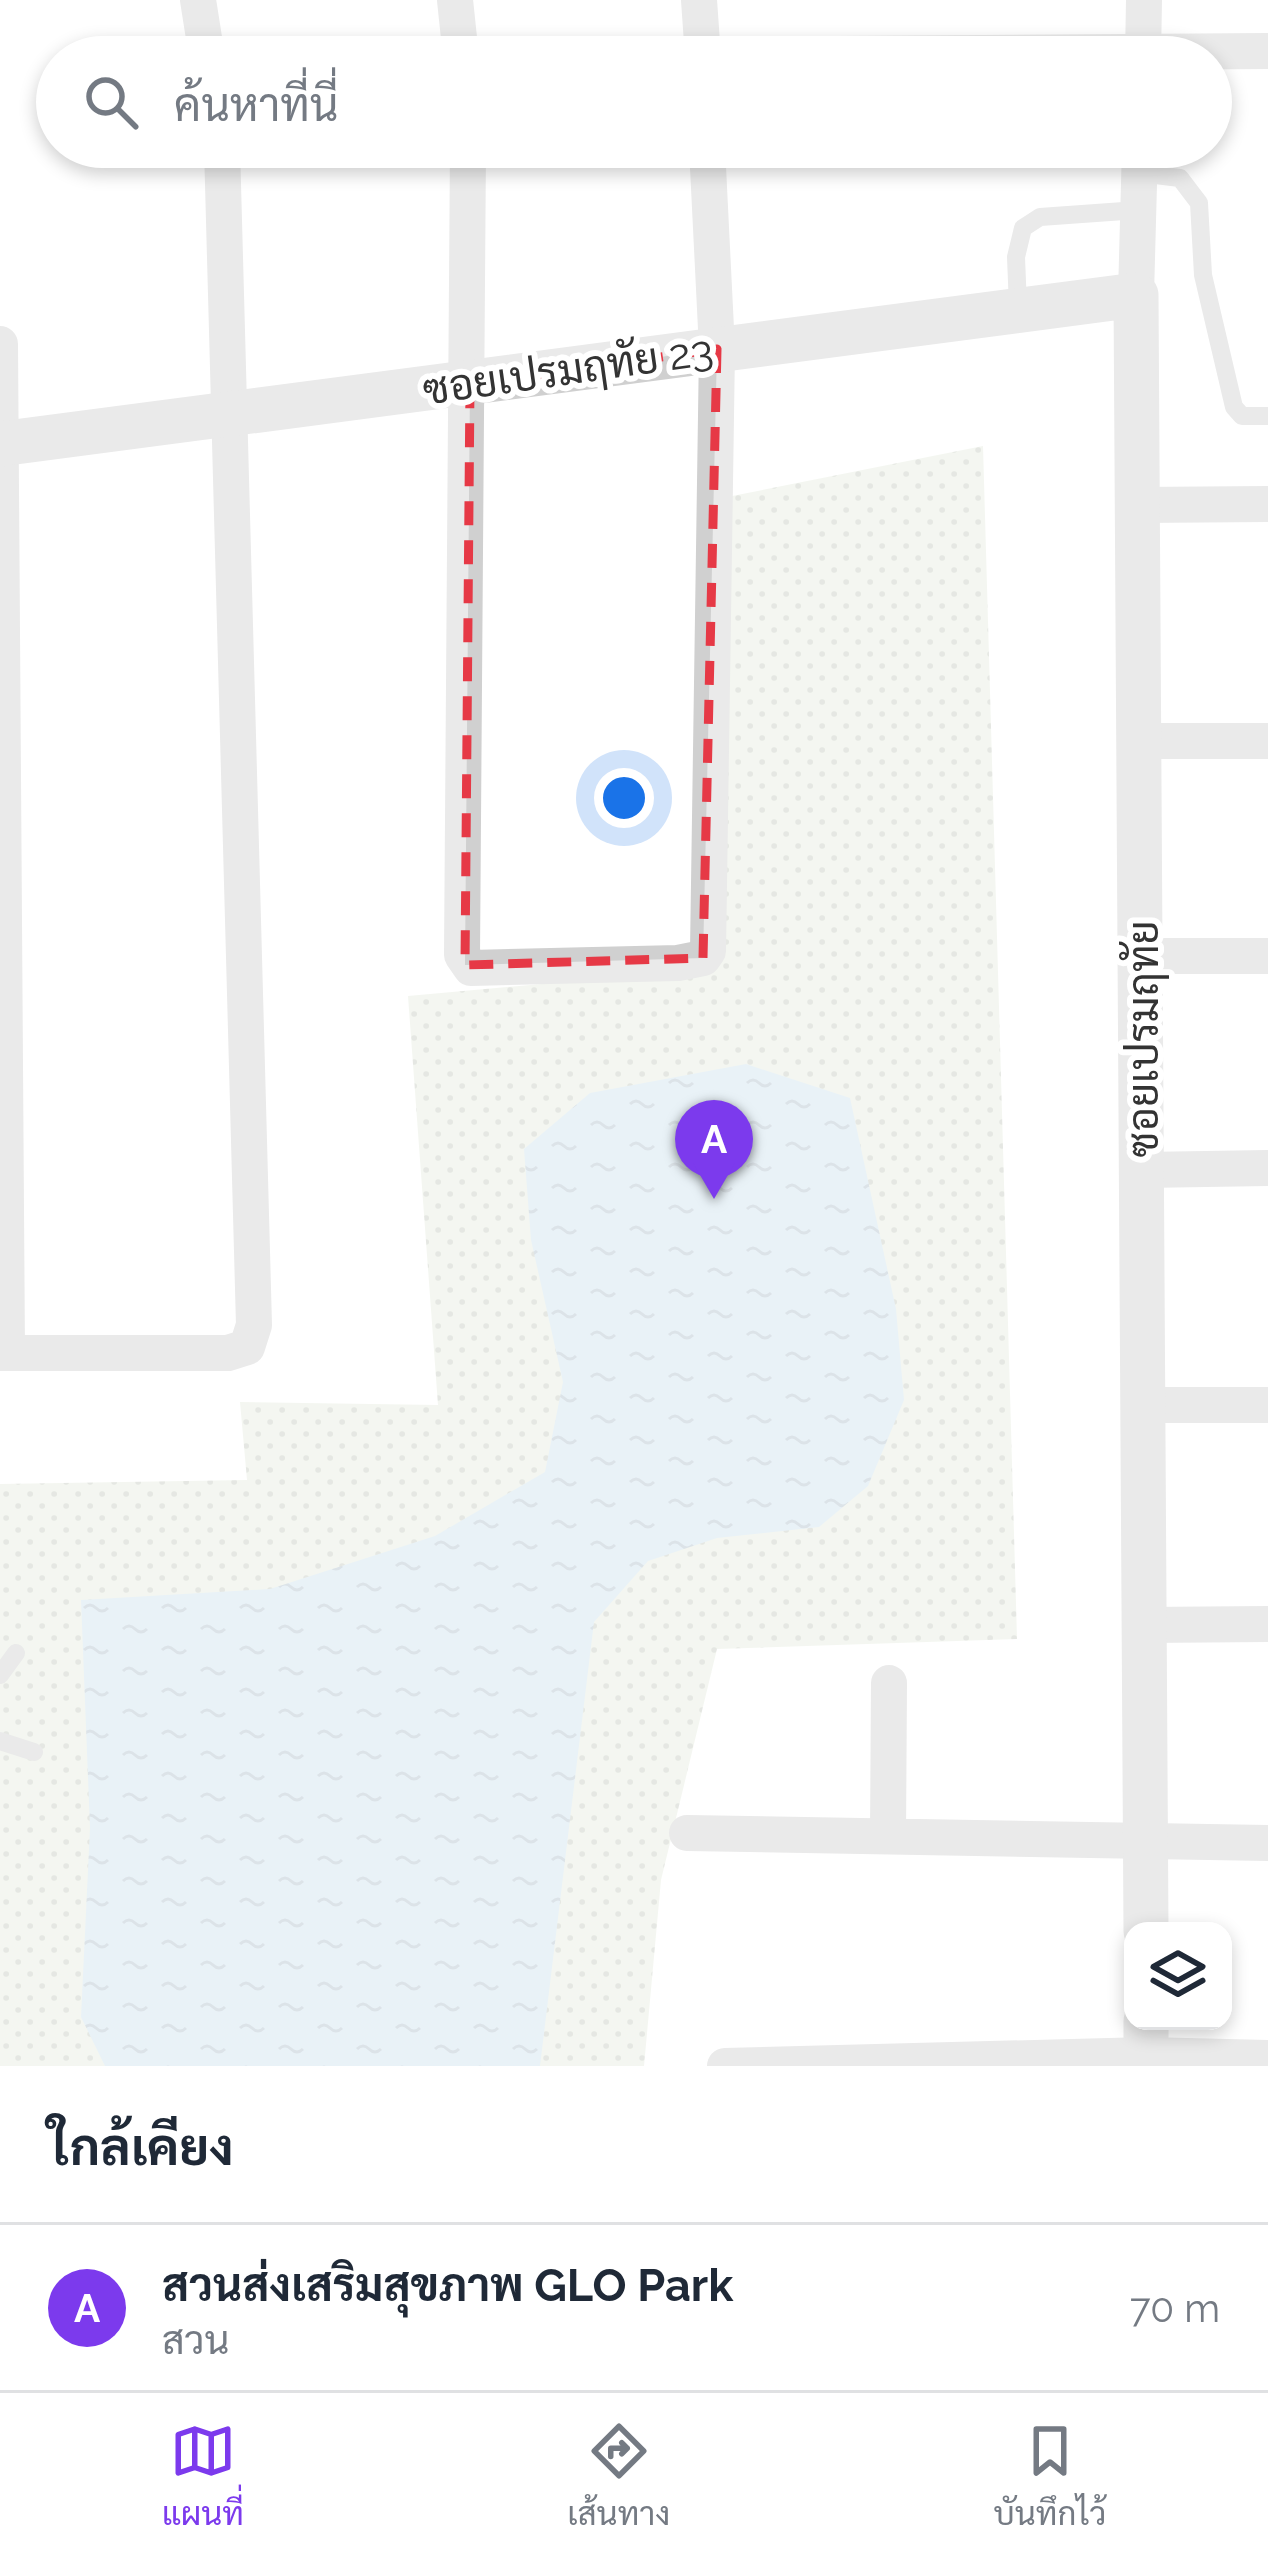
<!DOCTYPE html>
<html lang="th">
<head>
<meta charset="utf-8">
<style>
  :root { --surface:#fff; --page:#f6f6f7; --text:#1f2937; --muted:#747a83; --line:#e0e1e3; --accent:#7c3aed }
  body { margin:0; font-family:Raleway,Sarabun,sans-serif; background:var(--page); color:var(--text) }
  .controls { position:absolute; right:36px; bottom:36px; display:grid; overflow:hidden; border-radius:24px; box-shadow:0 6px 18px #0003 }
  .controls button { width:108px; height:108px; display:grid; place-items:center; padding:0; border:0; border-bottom:3px solid var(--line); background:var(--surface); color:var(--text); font:60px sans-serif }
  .you { position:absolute; left:624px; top:798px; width:42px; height:42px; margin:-30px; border:9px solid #fff; border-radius:50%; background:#1a73e8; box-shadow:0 0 0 18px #1a73e833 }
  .badge { display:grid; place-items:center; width:78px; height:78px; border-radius:50%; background:var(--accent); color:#fff; font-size:39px; font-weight:700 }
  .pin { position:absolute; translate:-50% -99px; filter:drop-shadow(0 3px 6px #0008) }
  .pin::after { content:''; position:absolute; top:63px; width:42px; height:36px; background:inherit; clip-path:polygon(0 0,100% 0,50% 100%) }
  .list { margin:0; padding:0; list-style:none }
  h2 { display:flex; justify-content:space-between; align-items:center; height:156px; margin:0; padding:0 48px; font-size:51px }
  h2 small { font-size:39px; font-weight:400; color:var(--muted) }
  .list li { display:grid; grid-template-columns:78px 1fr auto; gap:36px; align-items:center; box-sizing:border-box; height:168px; padding:0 48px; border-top:3px solid var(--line) }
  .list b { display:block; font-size:45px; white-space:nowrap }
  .list p { margin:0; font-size:39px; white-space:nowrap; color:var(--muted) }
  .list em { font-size:39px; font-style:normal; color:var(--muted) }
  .icon { flex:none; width:66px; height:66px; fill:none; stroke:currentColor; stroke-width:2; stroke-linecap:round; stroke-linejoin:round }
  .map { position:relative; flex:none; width:1268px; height:2066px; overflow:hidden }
  .search { position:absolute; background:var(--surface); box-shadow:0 6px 18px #0003; left:36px; right:36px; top:36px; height:132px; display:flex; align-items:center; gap:30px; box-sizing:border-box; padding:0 42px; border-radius:66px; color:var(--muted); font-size:45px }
  .sheet { height:324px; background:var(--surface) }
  nav { display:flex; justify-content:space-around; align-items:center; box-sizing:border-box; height:168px; border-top:3px solid var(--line); background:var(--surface); font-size:33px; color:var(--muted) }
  nav a { display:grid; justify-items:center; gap:6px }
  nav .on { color:var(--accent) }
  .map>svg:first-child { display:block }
</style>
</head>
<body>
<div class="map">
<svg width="1268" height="2066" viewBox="0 0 1268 2066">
  <defs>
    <pattern id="park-dots" width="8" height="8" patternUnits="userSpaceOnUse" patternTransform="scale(3)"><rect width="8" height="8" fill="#e6ecdf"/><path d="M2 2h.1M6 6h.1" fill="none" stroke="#c6cbc0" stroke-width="1.8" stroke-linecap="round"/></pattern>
    <pattern id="water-ripples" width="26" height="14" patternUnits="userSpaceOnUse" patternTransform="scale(3)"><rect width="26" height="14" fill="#cfe2ee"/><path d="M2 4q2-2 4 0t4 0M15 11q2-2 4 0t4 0" fill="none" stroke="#b2c2cd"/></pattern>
  </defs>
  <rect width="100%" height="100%" fill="#fff"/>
  <!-- park -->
  <path fill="url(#park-dots)" d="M983 446 1017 1639 717 1649 661 1880 644 2066H0V1484L247 1480 240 1402 438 1405 408 996 709 969 717 499Z"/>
  <!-- water -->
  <path fill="url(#water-ripples)" d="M746 1064 850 1098 896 1309 904 1400 868 1486 819 1527 717 1538 648 1561 594 1622 540 2066H105L81 2017 90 1828 81 1600 270 1589 435 1536 545 1472 563 1382 531 1240 524 1149 590 1093Z"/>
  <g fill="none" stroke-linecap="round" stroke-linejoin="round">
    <!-- service -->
    <path stroke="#d0d0d0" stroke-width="18" d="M1139 173 1180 178 1199 203 1203 275 1234 407 1242 416H1268
      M1018 307 1016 257 1023 228 1040 217 1138 210
      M0 1675 16 1653
      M0 1741 34 1752"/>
    <!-- minor -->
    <path stroke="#d0d0d0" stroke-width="36" d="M198 0 207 57
      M455 0 461 57
      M699 0 703 57
      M703 55 1268 51
      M1143 57 1144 0
      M468 147 462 955 471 968 678 963 703 958 708 951 717 349 707 147
      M1136 295 1140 147
      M0 344 7 1353
      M1138 505 1268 504
      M1141 741H1268
      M1143 956H1268
      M1143 1170 1268 1168
      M0 1353H228L247 1347 254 1325 222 147
      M1143 1405H1268
      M1144 1625 1268 1624
      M687 1833 1268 1843
      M888 1836 889 1683
      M725 2066 1146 2055 1268 2058"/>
    <!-- tertiary -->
    <path stroke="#d0d0d0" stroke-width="45" d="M0 444 1136 295 1146 1931
      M1146 2066V2021"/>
  </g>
  <!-- marked area -->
  <path d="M0 0H1268V2066H0ZM717 349 703 958 465 965 470 384Z" fill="#fff" fill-opacity=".55" fill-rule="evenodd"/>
  <path fill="none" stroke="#e63946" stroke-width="9" stroke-dasharray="24 15" stroke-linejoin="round" d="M717 349 703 958 465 965 470 384Z"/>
  <g text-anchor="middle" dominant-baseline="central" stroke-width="12" stroke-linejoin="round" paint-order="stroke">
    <!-- street labels -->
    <g font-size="42" fill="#333" stroke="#fff">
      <text transform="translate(568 370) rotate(-8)">ซอยเปรมฤทัย 23</text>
      <text transform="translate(1143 1039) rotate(-90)">ซอยเปรมฤทัย</text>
    </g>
  </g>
</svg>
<div class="controls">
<button><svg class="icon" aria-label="layers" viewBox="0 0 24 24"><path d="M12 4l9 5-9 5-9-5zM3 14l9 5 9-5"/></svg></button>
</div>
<div class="you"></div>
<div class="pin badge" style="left:714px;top:1199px">A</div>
<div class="search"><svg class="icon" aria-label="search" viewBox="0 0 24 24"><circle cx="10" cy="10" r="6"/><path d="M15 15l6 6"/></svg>ค้นหาที่นี่</div>
</div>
<section class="sheet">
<h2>ใกล้เคียง<small></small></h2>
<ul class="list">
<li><span class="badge">A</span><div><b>สวนส่งเสริมสุขภาพ GLO Park</b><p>สวน</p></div><em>70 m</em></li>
</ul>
</section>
<nav>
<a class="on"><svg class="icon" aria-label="map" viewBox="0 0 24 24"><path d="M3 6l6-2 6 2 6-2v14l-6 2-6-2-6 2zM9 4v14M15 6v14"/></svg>แผนที่</a>
<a><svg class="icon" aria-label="directions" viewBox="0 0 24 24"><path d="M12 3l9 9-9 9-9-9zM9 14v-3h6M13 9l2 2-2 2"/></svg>เส้นทาง</a>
<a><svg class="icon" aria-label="saved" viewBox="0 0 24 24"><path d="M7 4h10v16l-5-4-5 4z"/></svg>บันทึกไว้</a>
</nav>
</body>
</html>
